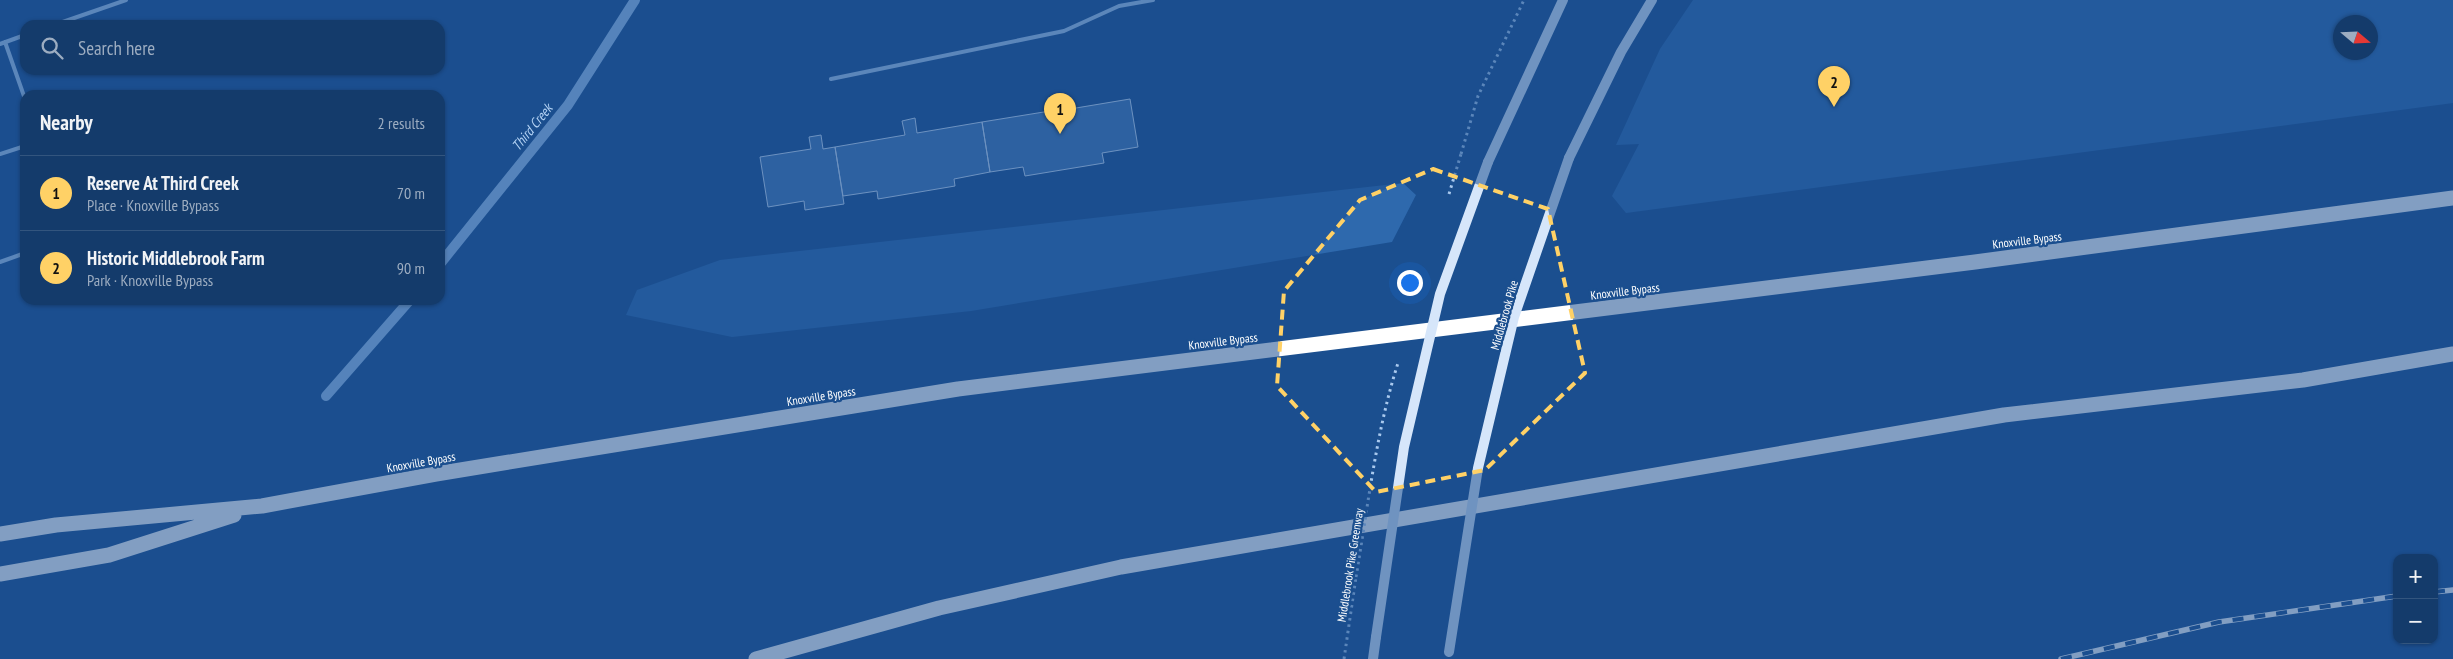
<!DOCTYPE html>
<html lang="en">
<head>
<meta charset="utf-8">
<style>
  :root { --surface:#143b6b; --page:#214673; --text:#f1f3f6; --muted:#9dadc1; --line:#33557e; --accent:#ffd166 }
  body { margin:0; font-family:"PT Sans Narrow",sans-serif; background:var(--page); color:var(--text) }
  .controls { position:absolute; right:15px; bottom:15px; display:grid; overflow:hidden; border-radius:10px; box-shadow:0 1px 4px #0004 }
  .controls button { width:45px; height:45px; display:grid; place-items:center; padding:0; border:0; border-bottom:1px solid var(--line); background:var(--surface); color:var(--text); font:25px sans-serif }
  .compass { position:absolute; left:2333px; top:15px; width:45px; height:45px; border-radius:50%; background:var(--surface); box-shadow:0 1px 4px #0004; rotate:109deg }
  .you { position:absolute; left:1409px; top:282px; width:18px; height:18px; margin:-12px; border:4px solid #fff; border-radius:50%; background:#1a73e8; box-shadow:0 0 0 8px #1a73e833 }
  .badge { display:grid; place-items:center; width:32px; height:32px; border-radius:50%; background:var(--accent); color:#111; font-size:16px; font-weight:700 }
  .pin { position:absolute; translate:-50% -41px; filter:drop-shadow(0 1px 2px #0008) }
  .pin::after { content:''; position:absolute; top:26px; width:18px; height:15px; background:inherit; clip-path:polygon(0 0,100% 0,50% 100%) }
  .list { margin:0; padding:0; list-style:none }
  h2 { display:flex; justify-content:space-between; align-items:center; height:65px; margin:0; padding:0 20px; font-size:21px }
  h2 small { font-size:16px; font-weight:400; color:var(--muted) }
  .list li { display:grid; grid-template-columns:32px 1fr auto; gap:15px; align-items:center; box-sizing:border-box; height:75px; padding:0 20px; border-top:1px solid var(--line) }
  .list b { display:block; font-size:19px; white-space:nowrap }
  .list p { margin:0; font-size:16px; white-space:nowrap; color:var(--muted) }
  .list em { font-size:16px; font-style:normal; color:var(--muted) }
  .icon { flex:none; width:28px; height:28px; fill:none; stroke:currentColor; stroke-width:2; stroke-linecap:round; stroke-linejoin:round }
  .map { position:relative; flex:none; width:2453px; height:659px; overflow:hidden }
  .search { position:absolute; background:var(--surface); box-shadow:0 1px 4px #0004; left:20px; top:20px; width:425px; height:55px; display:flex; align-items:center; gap:12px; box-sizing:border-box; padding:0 18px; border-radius:15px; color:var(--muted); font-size:19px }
  .panel { position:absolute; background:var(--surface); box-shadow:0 1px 4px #0004; left:20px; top:90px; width:425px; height:215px; border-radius:15px }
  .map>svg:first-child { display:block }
</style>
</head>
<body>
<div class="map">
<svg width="2453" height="659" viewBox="0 0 2453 659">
  <rect width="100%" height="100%" fill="#1b4f8f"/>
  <!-- green -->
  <path fill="#2e69ad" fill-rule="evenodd" d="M1693 0H2453V103L1626 213 1612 196 1639 144 1616 145 1660 49ZM2340 22H2370V52H2340Z
    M1403 183 1416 195 1392 242 971 311 732 337 626 315 637 290 720 260Z"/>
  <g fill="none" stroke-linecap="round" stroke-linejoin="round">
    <!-- stream -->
    <path stroke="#9cc4f0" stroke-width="10" d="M440 264 568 105 635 0
      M326 396 410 300"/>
  </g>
  <!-- building -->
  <path fill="#4478b7" stroke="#cfe3fa" d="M1061 96 1064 110 1130 99 1138 147 1102 153 1104 163 1025 176 1023 167 990 172 982 122 1050 111 1048 98Z
    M915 118 917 133 982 122 990 172 954 179 955 186 878 199 877 191 843 196 835 147 905 135 902 121Z
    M821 135 823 149 835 147 844 204 805 210 804 201 768 207 760 157 811 149 809 137Z"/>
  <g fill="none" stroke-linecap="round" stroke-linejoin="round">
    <!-- path -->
    <path stroke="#a9c9ee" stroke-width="3" stroke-dasharray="2.5 4" stroke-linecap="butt" d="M1461 154 1478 96 1524 0
      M1344 659 1356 577"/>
    <!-- service -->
    <path stroke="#a9c9ee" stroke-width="4" d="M54 25 126 0
      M5 42 25 99
      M0 44 25 35
      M831 79 1064 31 1119 6 1153 0
      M0 154 25 146
      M0 262 25 253"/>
    <!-- secondary -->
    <path stroke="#d6e6fa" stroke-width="10" d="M1569 158 1621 52 1652 0
      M1488 162 1563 0
      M1373 659 1376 637"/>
    <!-- motorway -->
    <path stroke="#fff" stroke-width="15" d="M0 534 56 525 262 506 436 474 958 389 1975 262 2453 198
      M0 574 109 555 234 515
      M756 659 939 608 1121 567 2004 415 2303 380 2453 354"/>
    <!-- rail casing -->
    <g stroke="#fff" stroke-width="5.5">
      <path id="rail" d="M2434 592 2453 590
        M2061 659 2219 622 2397 596"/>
    </g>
    <!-- rail -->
    <use href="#rail" stroke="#1b4f8f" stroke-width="4" stroke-dasharray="11" stroke-linecap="butt"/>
    <!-- path-bridge -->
    <path stroke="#a9c9ee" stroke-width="3" stroke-dasharray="2.5 4" stroke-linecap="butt" d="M1449 194 1461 154
      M1356 577C1368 506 1376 432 1398 363"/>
    <!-- secondary-bridge -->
    <path stroke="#d6e6fa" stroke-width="10" d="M1376 637 1404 447 1440 294 1488 162
      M1449 652 1478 468 1514 317 1569 158"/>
  </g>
  <!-- marked area -->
  <path d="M0 0H2453V659H0ZM1433 169 1548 209 1585 373 1485 470 1376 492 1277 386 1284 291 1360 200Z" fill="#1b4f8f" fill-opacity=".55" fill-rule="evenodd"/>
  <path fill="none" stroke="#ffd166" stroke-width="4" stroke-dasharray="10 6" stroke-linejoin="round" d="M1433 169 1548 209 1585 373 1485 470 1376 492 1277 386 1284 291 1360 200Z"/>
  <g text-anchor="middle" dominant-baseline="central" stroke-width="4.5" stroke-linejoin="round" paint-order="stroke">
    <!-- street labels -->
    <g font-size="12" fill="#fff" stroke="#1b4f8f">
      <text transform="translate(2027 240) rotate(-7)">Knoxville Bypass</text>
      <text transform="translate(1625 291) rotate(-7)">Knoxville Bypass</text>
      <text transform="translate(1504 315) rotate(-74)">Middlebrook Pike</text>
      <text transform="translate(1223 341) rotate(-7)">Knoxville Bypass</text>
      <text transform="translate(821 396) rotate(-9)">Knoxville Bypass</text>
      <text transform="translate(421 462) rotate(-10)">Knoxville Bypass</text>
      <text transform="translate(1350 565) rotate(-81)">Middlebrook Pike Greenway</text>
    </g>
    <!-- water labels -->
    <g font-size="14" font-style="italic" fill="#b5d3f5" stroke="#1b4f8f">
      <text transform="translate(532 127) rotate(-51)">Third Creek</text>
    </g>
  </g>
</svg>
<div class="controls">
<button>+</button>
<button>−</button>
</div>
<svg class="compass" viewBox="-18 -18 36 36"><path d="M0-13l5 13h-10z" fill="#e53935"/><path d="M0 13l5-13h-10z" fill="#9dadc1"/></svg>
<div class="you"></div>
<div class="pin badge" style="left:1060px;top:134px">1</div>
<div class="pin badge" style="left:1834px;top:107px">2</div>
<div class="search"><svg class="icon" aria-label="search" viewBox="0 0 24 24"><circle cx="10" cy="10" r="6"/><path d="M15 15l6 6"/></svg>Search here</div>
<section class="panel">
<h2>Nearby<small>2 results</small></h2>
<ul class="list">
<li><span class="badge">1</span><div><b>Reserve At Third Creek</b><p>Place · Knoxville Bypass</p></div><em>70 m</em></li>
<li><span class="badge">2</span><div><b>Historic Middlebrook Farm</b><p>Park · Knoxville Bypass</p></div><em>90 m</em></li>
</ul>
</section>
</div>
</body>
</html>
